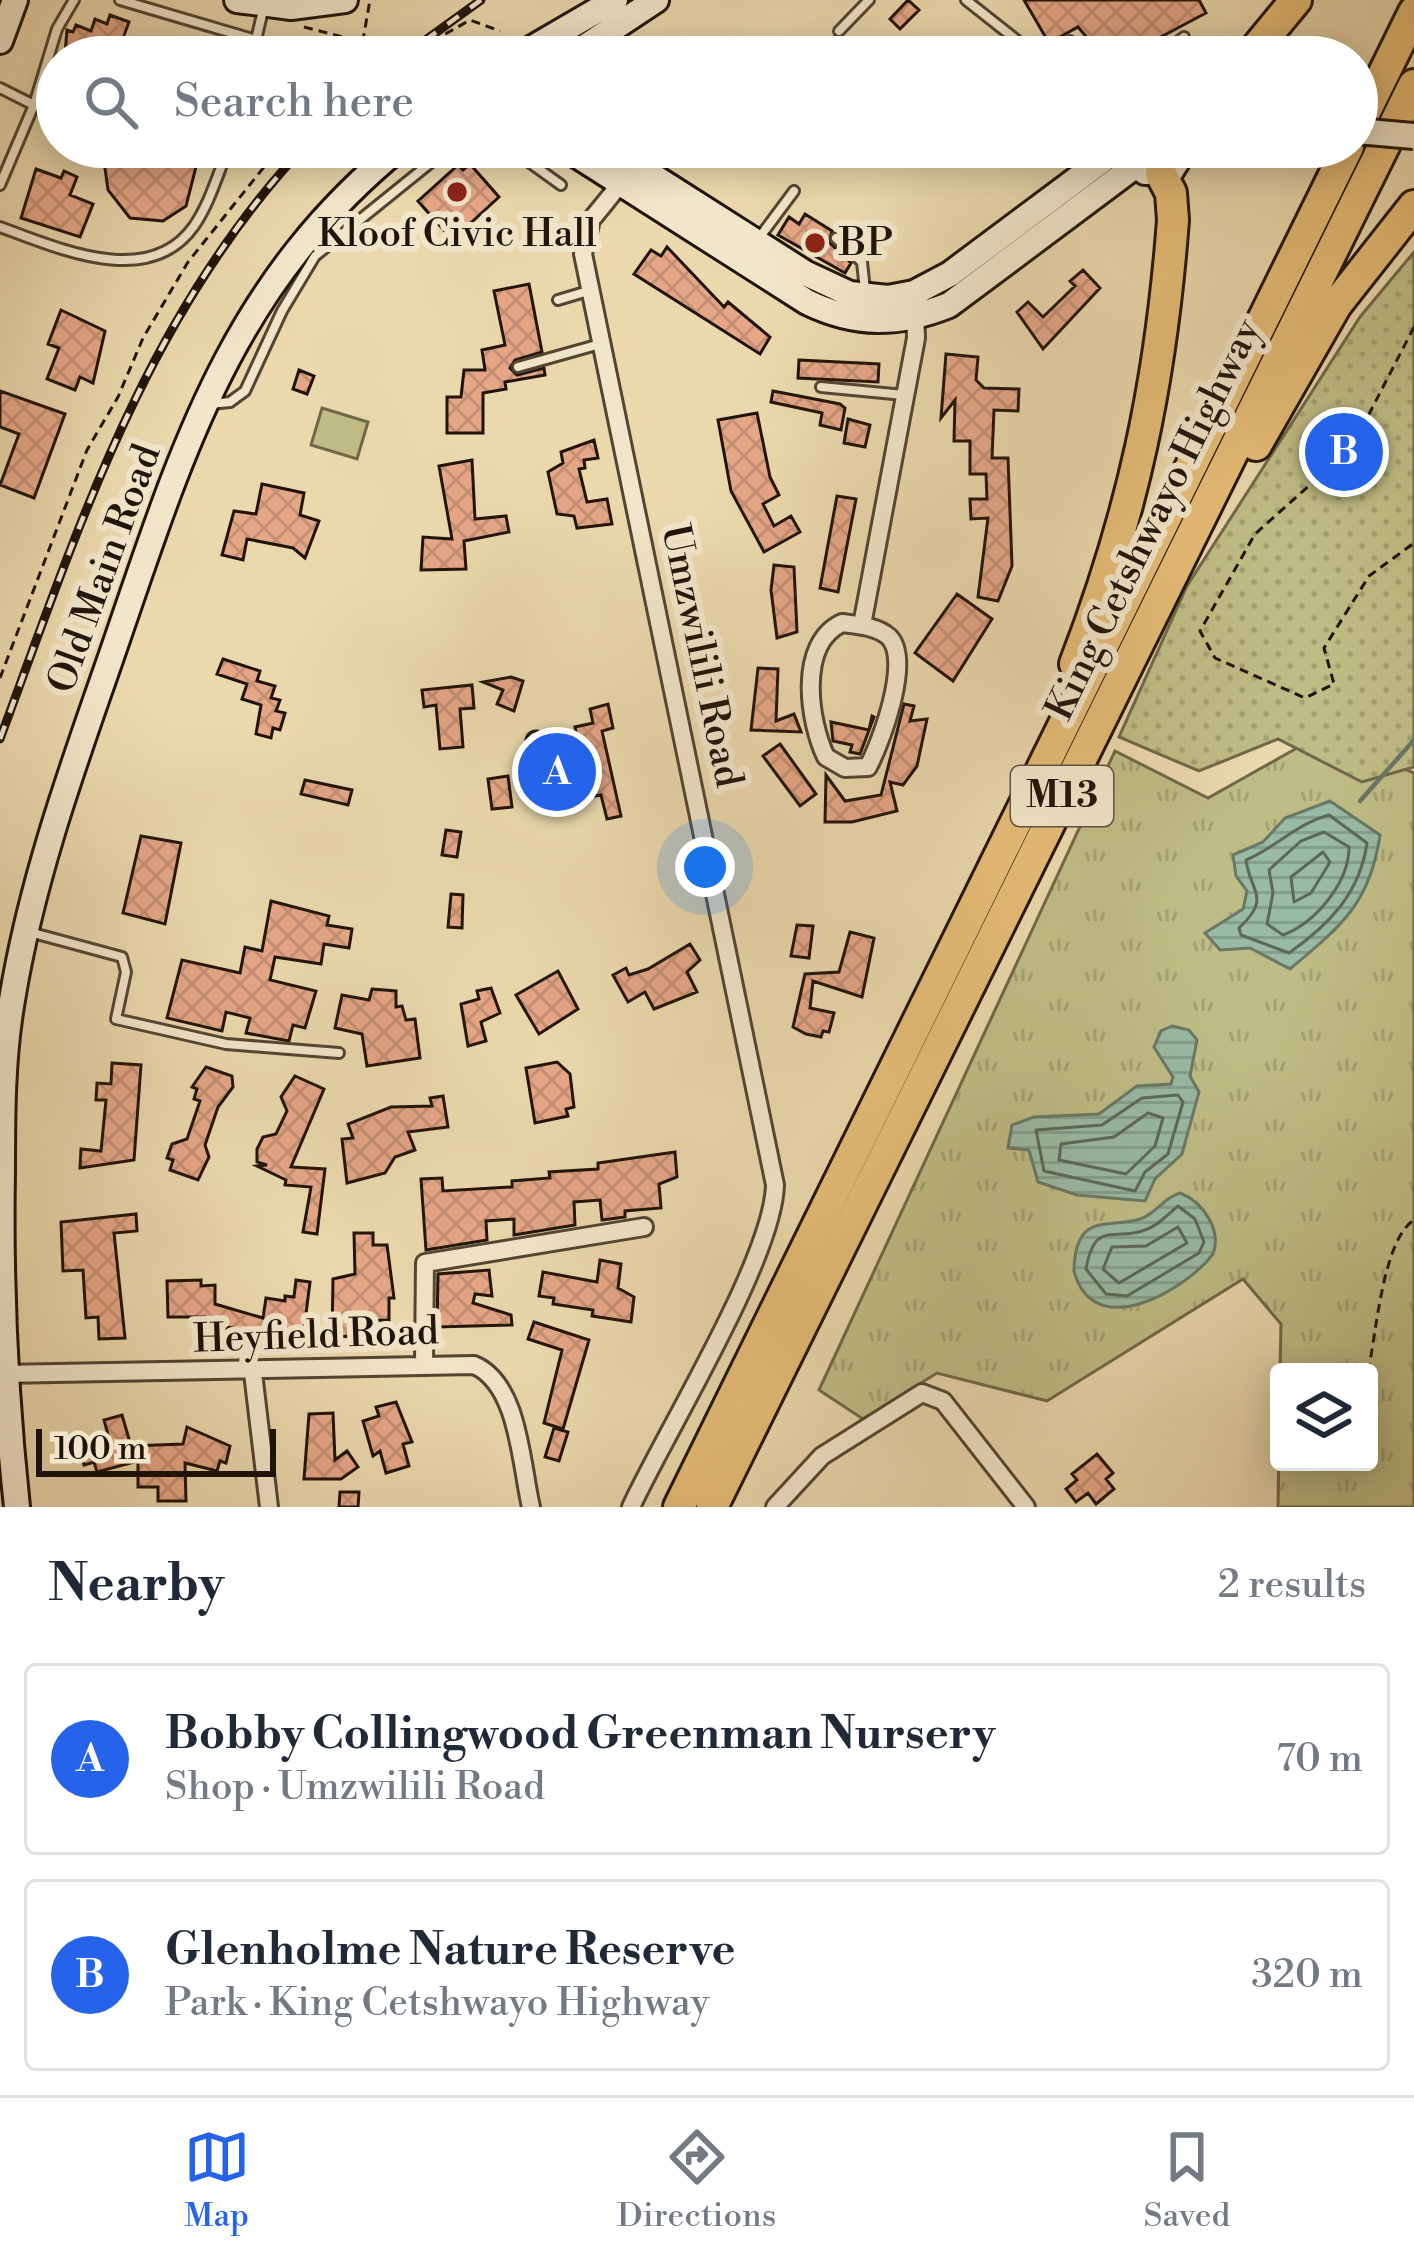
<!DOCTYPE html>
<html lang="en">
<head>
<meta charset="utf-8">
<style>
  :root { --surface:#fff; --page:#f6f6f7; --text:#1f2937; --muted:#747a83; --line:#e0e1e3; --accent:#2563eb }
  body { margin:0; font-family:"Libre Bodoni",serif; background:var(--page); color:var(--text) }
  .controls { position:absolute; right:36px; bottom:36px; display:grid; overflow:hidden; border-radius:12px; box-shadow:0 6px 30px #0003 }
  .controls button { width:108px; height:108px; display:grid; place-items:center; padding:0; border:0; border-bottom:3px solid var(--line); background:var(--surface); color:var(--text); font:60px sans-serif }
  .scale { position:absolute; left:36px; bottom:30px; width:240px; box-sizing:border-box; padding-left:12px; border:6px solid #20140a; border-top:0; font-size:33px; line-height:42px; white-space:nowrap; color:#20140a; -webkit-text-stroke:9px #f2e6ca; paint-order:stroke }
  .you { position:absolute; left:705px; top:867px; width:42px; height:42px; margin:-30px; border:9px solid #fff; border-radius:50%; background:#1a73e8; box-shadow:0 0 0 18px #1a73e833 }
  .badge { display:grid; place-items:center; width:78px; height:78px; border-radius:50%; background:var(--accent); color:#fff; font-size:39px; font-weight:700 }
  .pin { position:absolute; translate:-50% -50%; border:6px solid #fff; box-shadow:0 3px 12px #0006 }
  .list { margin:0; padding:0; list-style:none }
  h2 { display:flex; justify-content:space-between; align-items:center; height:156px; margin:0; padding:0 48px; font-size:51px }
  h2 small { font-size:39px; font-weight:400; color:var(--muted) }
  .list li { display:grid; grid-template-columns:78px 1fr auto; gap:36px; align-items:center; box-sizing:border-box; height:192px; margin:0 24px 24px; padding:0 24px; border:3px solid var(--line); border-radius:12px }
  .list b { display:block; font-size:45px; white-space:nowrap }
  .list p { margin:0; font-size:39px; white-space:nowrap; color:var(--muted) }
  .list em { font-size:39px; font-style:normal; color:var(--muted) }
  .icon { flex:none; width:66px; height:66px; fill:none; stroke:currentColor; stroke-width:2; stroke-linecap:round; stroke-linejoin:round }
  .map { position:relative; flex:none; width:1414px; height:1507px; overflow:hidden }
  .search { position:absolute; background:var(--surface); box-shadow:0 6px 30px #0003; left:36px; right:36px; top:36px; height:132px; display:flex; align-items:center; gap:30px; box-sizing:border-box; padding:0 42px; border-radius:66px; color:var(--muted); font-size:45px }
  .sheet { height:588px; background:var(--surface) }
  nav { display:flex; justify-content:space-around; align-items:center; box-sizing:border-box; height:168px; border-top:3px solid var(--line); background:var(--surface); font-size:33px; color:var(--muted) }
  nav a { display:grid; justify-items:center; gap:6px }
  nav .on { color:var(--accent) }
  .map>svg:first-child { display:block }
</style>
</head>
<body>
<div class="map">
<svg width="1414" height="1507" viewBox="0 0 1414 1507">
  <defs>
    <pattern id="grass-tufts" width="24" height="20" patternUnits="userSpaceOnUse" patternTransform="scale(3)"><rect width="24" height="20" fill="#bfbd85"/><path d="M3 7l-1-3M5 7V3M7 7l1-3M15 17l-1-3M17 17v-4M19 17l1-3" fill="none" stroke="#a4a272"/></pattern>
    <pattern id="park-dots" width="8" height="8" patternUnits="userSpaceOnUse" patternTransform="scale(3)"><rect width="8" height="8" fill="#bfbd85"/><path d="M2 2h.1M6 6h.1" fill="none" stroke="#a4a272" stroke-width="1.8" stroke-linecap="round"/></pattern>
    <pattern id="water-rules" width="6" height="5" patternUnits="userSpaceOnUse" patternTransform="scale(3)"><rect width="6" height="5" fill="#99bba5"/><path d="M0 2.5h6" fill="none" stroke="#84a08d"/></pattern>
    <pattern id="building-cross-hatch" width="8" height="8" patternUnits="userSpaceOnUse" patternTransform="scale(3)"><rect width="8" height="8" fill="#e6a787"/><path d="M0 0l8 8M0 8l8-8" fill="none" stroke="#c58f73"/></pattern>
  </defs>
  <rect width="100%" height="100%" fill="#ebd9ad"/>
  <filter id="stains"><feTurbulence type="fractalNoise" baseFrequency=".00167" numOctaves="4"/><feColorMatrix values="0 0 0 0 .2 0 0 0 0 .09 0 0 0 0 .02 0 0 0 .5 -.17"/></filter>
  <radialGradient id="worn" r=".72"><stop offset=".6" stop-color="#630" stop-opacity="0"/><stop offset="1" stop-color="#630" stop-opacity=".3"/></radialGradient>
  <!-- grass -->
  <path fill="url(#grass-tufts)" stroke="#706848" stroke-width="3" d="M1322 734 1414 773V1507H1278L1279 1445V1462H1369V1372H1280L1281 1324 1243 1279 1047 1401 937 1373 863 1419 819 1390 1115 751 1208 798Z"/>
  <!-- park -->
  <path fill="url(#park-dots)" stroke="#706848" stroke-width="3" d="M1414 252V767L1362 782 1278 739 1199 771 1119 737 1187 586 1360 317Z"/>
  <!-- pitch -->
  <path fill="#bfbd85" stroke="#706848" stroke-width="3" d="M322 408 368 422 357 459 311 445Z"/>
  <!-- water -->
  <path fill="url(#water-rules)" stroke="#697867" stroke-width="3" d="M1330 801 1380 835C1370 904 1341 926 1290 969L1250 948 1220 950 1205 933 1243 909 1247 891 1236 876 1233 855 1263 842 1285 818Z
    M1172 1026 1189 1030 1197 1040 1190 1076 1199 1092 1182 1154 1155 1179 1145 1201 1077 1195 1038 1182 1029 1150 1008 1148 1012 1125 1034 1117 1099 1114 1137 1086 1171 1084 1173 1077 1154 1047 1161 1031Z
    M1180 1193C1203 1202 1222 1230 1213 1254 1184 1292 1093 1343 1074 1271 1075 1211 1108 1229 1140 1219 1156 1214 1164 1197 1180 1193Z"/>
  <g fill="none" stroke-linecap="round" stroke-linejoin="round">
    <!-- shore -->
    <path stroke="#5c6858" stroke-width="3" d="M1329 815 1367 843C1360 893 1329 925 1289 953L1241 935 1239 928C1272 898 1250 892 1246 860 1277 847 1296 824 1329 815Z
      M1324 832 1349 847C1349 883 1315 923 1283 935L1267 924 1273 893 1269 870 1301 841Z
      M1323 852 1330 862 1311 893 1294 902 1291 877Z
      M1178 1095 1183 1102 1168 1154 1145 1172 1135 1191 1044 1171 1036 1130 1102 1125 1142 1098Z
      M1148 1113 1163 1118 1155 1146 1126 1174 1059 1160 1061 1144 1114 1137Z
      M1178 1206 1195 1219 1204 1242 1199 1253 1127 1296 1106 1294 1086 1269C1095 1219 1113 1242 1145 1230 1158 1226 1168 1214 1178 1206Z
      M1178 1227 1187 1243 1119 1283 1103 1269 1112 1247 1146 1246Z"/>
    <!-- stream -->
    <path stroke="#697867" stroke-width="4.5" d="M1360 801 1414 740"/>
  </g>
  <!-- building -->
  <path fill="url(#building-cross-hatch)" stroke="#20140a" stroke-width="3" d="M908 0 919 10 900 29 890 19Z
    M1024 0H1199L1206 13 1123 57 1115 44 1100 53 1078 27 1049 43Z
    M110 15 129 22 116 57 65 53 67 30 73 32 76 25 91 31 95 19 107 24Z
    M102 147H201L186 206 163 221 130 218 108 190Z
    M470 164 499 197 462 231 458 227 448 235 418 201 458 165 463 170Z
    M36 169 61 178 64 171 77 177 70 195 93 204 80 237 21 218Z
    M805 214 832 231 829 242 851 263 845 273 778 235 789 217 799 224Z
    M667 247 724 307 728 302 770 337 760 354 634 274 651 250 661 256Z
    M1083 270 1100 288 1043 349 1017 312 1028 302 1043 317 1075 286 1070 281Z
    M529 284 542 352 515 360 510 368 517 375 544 368 545 375 505 382 506 389 483 393V433H447V397H461L464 370H485L482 350 505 345 494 291Z
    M61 310 105 331 93 383 80 377 75 390 47 379 59 348 48 344Z
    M946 354 978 357 976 380 984 388 1019 389 1018 411 994 410 992 458H1008L1012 566 998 601 978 597 988 518 971 519 970 499H987L986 474H970V441H954L955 400 941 418Z
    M799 360 879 364 878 382 798 378Z
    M299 370 314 376 307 394 293 389Z
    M0 391 65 414 34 498 0 485 19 434 0 427Z
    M773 391 840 404 845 408 841 430 820 425 822 413 771 402Z
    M757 413 770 477 779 495 763 504 774 526 791 516 800 532 764 552 731 491 718 420Z
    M848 419 870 425 865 447 844 443Z
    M594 440 598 458 584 460 585 468 579 469 587 502 607 499 612 524 577 528 574 516 557 514 548 472 563 463 561 452Z
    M472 460 475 519 506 516 509 532 464 541 466 569 421 570 423 537 452 539 439 466Z
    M262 484 304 493 300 515 319 521 305 558 293 548 247 539 243 560 222 555 234 511 256 514Z
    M837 496 856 499 838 592 820 588Z
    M774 565 794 567 797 632 777 638 771 590Z
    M957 594 992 619 953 681 915 653Z
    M223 659 260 671 257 681 275 686 271 698 280 700 276 711 285 713 280 730 273 728 271 738 256 734 261 705 242 699 247 684 217 674Z
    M758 668 778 669 776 721 794 714 801 732 751 730Z
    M511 677 523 681 514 711 497 704 503 690 483 682Z
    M472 685 474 708 460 709 463 747 440 749 436 705 424 707 422 690Z
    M608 704 613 728 602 731 621 816 607 819 601 795 589 797 575 727 593 723 590 709Z
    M904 704 914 706 910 721 927 719 917 766 903 785 890 782 897 811 852 822H825L826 775 845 801 881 795Z
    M872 716 874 717 860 754 850 752 852 745 833 741 831 722 869 730Z
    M526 741a10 10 0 1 1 20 0a10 10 0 1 1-20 0Z
    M780 744 816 794 800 806 763 756Z
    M508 776 512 807 492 809 488 779Z
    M305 780 352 790 348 805 301 794Z
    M446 830 461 832 457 857 442 855Z
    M141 836 181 843 165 924 123 913Z
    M451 894 463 895 462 928 448 927Z
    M271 901 329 916 327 925 352 929 349 948 324 944 321 964 275 957 270 980 316 991 305 1028 293 1025 289 1041 246 1033 250 1018 226 1012 222 1031 167 1018 182 960 240 973 245 947 262 951Z
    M797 925 813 926 809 958 791 956Z
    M850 932 874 938 862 997 813 981 810 1008 834 1013 829 1032 823 1031 821 1037 806 1034 793 1027 805 974 839 972Z
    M690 944 700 960 687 972 697 992 654 1009 645 992 628 1002 613 975 626 968 629 975 648 969Z
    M558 971 578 1009 539 1034 516 995Z
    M491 988 500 1013 481 1022 486 1041 468 1046 461 1004 479 999 477 991Z
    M372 989 396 991V1007L402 1006 406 1020 415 1019 420 1058 367 1066 362 1034 335 1028 342 995 369 1000Z
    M557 1062 570 1074 574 1107 566 1109 568 1116 535 1123 526 1068Z
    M112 1063 141 1065 134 1160 80 1168 81 1149 101 1151 106 1100H96L97 1083 111 1084Z
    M206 1067 232 1076 233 1087 218 1107 205 1145 209 1157 198 1180 170 1170 173 1160 167 1158 172 1144 187 1139 200 1101 194 1099 197 1089 192 1087Z
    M295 1076 324 1089 291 1167 325 1169 317 1234 303 1232 311 1187 285 1185 286 1180 257 1166 267 1165 257 1162V1149L263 1137 276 1134 287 1111 281 1097Z
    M443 1096 448 1127 408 1132 415 1150 395 1157 385 1173 347 1183 342 1139 353 1138 348 1124 391 1107 432 1106 430 1098Z
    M675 1152 677 1177 659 1184 661 1208 625 1211V1217L602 1220 600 1200 574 1202 575 1225 514 1235V1219L486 1221 487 1240 426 1250 421 1179 442 1178 443 1191 512 1187V1181L550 1178 549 1172 598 1169V1163Z
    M136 1214 137 1231 114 1233 125 1338 99 1339 98 1317 86 1318 83 1270 63 1271 61 1222Z
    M354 1233H373V1245H387L394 1298H389V1320L356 1321 357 1336 332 1337 333 1279 355 1274Z
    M600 1260 621 1264 618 1288 634 1297 631 1322 592 1316 593 1310 553 1304 554 1298 539 1296 543 1272 597 1282Z
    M489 1270 492 1296 475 1294 473 1303 511 1315 512 1325 437 1327 438 1274Z
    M201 1280V1286L215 1285V1304L263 1318 266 1298 285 1301V1296L294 1297 296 1280 310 1282 303 1337 226 1327V1342H206L205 1317H168L167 1281Z
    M534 1322 589 1340 563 1429 544 1423 562 1350 528 1339Z
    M396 1402 412 1442 403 1444 409 1466 386 1473 380 1451 373 1456 363 1421 379 1416 376 1407Z
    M333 1413 335 1460 347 1451 358 1467 341 1479H304L309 1414Z
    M122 1415 131 1446 183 1444 187 1427 230 1446 226 1463 220 1461 217 1471 185 1463 186 1501H158V1487H138V1461L97 1472 94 1462 84 1465 80 1449 109 1438 104 1420Z
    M554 1428 568 1432 559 1461 545 1457Z
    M1097 1454 1113 1473 1106 1479 1114 1489 1096 1504 1088 1493 1076 1502 1066 1489 1077 1480 1072 1474Z
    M340 1492H359L358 1507H339Z"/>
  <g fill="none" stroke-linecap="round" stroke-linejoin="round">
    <!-- lane casing -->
    <g stroke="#534533" stroke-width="14">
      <path id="lane" d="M120 0 256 40
        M966 0 1038 57
        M839 31 869 0
        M1070 41 1087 57
        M252 57 264 6
        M1157 57 1184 37
        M0 88 34 105 0 185
        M34 105 57 29 74 0
        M508 147 561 185
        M647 166 676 147
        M0 227C58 248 149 290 194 226 210 203 218 173 229 147
        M759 238 794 191
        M836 238 862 262 865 290
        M558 300 588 291
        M518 367 600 344
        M821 387 904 395
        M210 404 230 402 245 391 282 311 315 256 450 147
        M33 933 122 957 126 972 116 1019 226 1044 339 1053"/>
    </g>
    <!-- street casing -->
    <g stroke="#534533" stroke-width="22">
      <path id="street" d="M626 177 591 220 583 254 775 1185C773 1259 666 1431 631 1507
        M842 623C857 625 877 626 889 637 912 660 881 742 868 767L845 768 826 757C809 722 797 644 842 623Z
        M862 625 916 338 915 307
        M424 1363 425 1263 644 1227
        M253 1373 269 1507
        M2 1374 474 1365C519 1384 521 1465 531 1507
        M775 1507 822 1456 922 1393 943 1401 1026 1507"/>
    </g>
    <!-- secondary casing -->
    <g stroke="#20140a" stroke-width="30">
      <path id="secondary" d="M237 0 291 7 345 0
        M0 41 15 0
        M524 53 615 0
        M495 57 508 51 530 57
        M570 57 656 0
        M564 147 807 302C856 326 899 325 949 305L1135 166
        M607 147 805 273 850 294 888 298 914 293 950 274 1120 147
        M1145 172 1171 171 1186 147
        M17 1507C5 1395 0 1285 2 1172 2 1114 2 1057 12 1000 31 883 71 771 110 660 180 458 227 288 400 147"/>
    </g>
    <!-- highway casing -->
    <g stroke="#20140a" stroke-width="36">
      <path id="highway" d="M1249 57 1296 0
        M1357 128 1414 12
        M1256 445 1336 305 1414 206
        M1075 664C1133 514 1161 381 1173 220L1171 193 1161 174
        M679 1507 1348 147
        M712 1507 1414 85"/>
    </g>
    <!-- path -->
    <path stroke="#20140a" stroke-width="3" stroke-dasharray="9 6" stroke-linecap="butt" d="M304 27 410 54 470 20 500 31
      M360 57 370 0
      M1414 327 1352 447 1255 534 1200 631 1215 658 1305 698 1334 684 1324 648 1369 576 1414 543
      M0 678 87 450 118 397 143 338 188 262 280 147
      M1368 1372C1376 1335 1383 1239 1414 1220"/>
    <!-- lane -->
    <use href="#lane" stroke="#f2e6ca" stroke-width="8"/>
    <!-- street -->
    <use href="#street" stroke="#f2e6ca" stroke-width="16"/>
    <!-- secondary -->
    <use href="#secondary" stroke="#f2e6ca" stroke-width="24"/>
    <!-- highway -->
    <use href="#highway" stroke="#e6bc76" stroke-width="30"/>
    <!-- rail casing -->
    <g stroke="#20140a" stroke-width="9">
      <path id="rail" d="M402 57 481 0
        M0 739C78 528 147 314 304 147"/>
    </g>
    <!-- rail -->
    <use href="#rail" stroke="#f2e6ca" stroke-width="4.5" stroke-dasharray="14" stroke-linecap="butt"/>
    <!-- secondary-bridge casing -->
    <g stroke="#20140a" stroke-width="30" stroke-linecap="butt">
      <path id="secondary-bridge" d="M1357 131 1414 136"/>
    </g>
    <!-- secondary-bridge -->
    <use href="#secondary-bridge" stroke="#f2e6ca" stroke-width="24"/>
  </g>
  <!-- markers -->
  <g fill="#8f2418" stroke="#f2e6ca" stroke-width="4.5">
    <circle cx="457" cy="192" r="12"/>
    <circle cx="815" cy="243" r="12"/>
  </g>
  <g text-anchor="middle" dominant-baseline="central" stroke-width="12" stroke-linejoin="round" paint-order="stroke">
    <!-- shield labels -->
    <rect fill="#f2e6ca" stroke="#5f5344" stroke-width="3" x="1011" y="766" width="102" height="60" rx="9"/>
    <g font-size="36" font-weight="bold" fill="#20140a">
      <text x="1062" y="796">M13</text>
    </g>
    <!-- poi labels -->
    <g font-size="39" fill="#20140a" stroke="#f2e6ca">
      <text x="457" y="234">Kloof Civic Hall</text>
      <text x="839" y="243" text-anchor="start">BP</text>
    </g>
    <!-- street labels -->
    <g font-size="39" fill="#20140a" stroke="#f2e6ca">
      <text transform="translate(1154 520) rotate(-64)">King Cetshwayo Highway</text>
      <text transform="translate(105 569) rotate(-70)">Old Main Road</text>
      <text transform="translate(701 656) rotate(78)">Umzwilili Road</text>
      <text transform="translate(316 1336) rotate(-2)">Heyfield Road</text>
    </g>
  </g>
  <rect width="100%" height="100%" filter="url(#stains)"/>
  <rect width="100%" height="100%" fill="url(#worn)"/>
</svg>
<div class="controls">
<button><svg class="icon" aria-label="layers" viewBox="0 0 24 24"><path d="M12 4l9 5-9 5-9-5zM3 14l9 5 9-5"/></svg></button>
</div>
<div class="scale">100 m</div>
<div class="you"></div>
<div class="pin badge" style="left:557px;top:772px">A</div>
<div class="pin badge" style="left:1344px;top:452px">B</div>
<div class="search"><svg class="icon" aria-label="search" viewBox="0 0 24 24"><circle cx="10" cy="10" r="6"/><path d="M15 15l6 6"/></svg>Search here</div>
</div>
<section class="sheet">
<h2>Nearby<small>2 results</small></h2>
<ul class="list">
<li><span class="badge">A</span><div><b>Bobby Collingwood Greenman Nursery</b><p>Shop · Umzwilili Road</p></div><em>70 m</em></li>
<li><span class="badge">B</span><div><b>Glenholme Nature Reserve</b><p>Park · King Cetshwayo Highway</p></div><em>320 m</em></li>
</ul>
</section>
<nav>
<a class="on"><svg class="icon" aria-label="map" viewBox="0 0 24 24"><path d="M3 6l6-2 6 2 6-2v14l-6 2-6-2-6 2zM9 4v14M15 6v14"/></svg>Map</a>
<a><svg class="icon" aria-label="directions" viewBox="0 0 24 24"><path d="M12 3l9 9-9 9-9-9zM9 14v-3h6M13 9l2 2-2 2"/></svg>Directions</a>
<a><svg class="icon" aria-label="saved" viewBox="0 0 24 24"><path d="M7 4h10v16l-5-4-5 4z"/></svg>Saved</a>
</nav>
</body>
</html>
